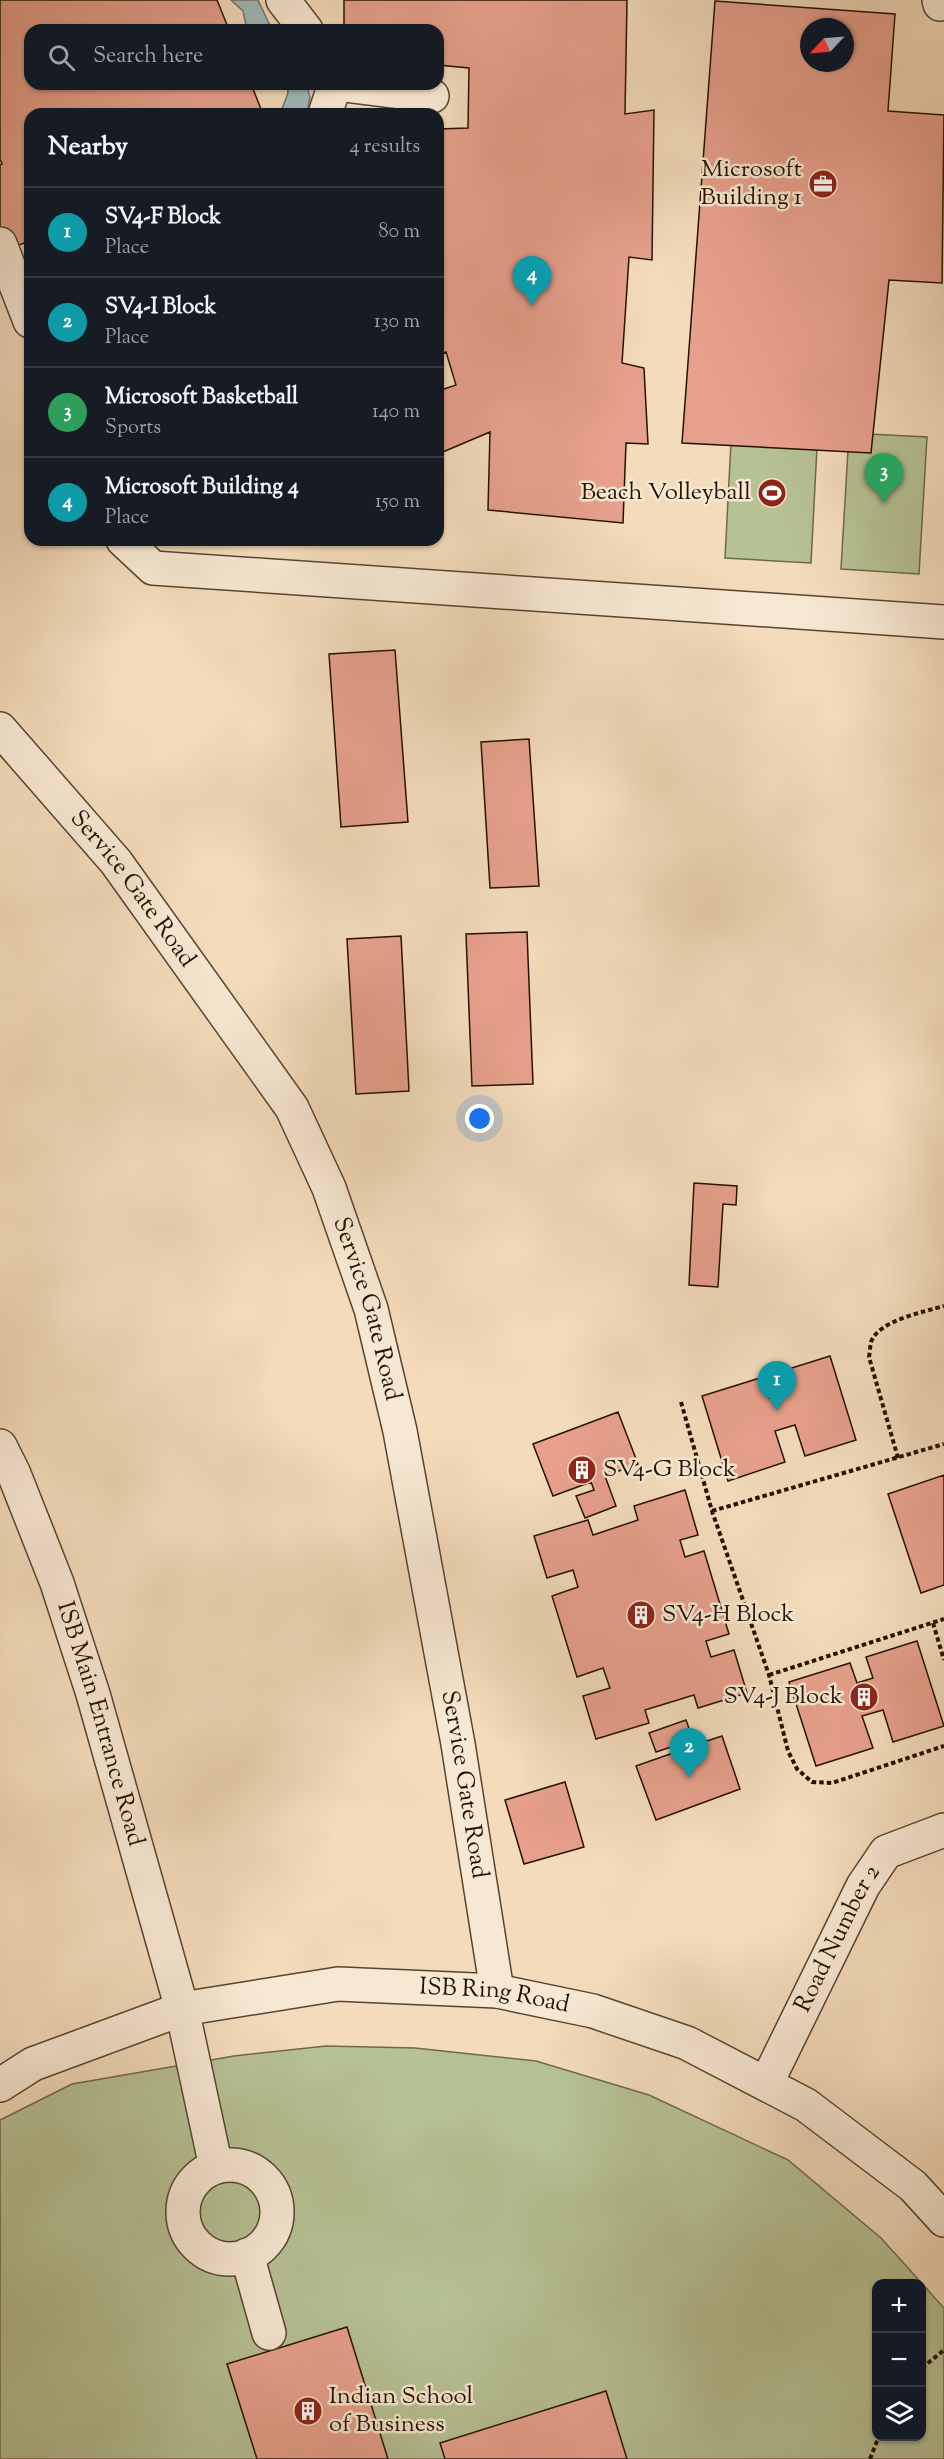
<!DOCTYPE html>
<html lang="en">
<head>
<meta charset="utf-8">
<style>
  :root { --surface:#171b24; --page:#20242c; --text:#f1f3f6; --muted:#9ea1a6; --line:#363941; --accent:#b45309 }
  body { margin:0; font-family:"Sorts Mill Goudy",serif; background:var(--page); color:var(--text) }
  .controls { position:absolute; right:18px; bottom:18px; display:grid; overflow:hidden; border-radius:12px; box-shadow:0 2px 4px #0004 }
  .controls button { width:54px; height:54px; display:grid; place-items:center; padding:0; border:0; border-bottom:2px solid var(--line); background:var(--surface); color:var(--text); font:30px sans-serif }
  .compass { position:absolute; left:800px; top:18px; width:54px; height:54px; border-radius:50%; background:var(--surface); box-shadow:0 2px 4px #0004; rotate:244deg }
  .you { position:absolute; left:480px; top:1119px; width:21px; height:21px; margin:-15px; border:4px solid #fff; border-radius:50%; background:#1a73e8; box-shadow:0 0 0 9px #1a73e833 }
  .badge { display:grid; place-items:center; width:39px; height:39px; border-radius:50%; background:var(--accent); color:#fff; font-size:20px; font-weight:700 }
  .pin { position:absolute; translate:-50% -50px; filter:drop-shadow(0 2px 3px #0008) }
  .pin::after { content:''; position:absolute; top:32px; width:21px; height:18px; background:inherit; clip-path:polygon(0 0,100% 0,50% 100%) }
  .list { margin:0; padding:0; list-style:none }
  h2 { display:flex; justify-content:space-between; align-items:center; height:78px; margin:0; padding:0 24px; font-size:26px }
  h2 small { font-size:20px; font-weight:400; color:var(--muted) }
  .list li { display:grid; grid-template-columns:39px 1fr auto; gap:18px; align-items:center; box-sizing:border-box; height:90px; padding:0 24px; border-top:2px solid var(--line) }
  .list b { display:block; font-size:22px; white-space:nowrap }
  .list p { margin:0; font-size:20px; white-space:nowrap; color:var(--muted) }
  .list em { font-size:20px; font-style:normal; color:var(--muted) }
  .icon { flex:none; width:33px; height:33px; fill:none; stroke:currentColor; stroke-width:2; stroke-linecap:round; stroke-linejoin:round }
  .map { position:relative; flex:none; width:944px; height:2459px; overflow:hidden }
  .search { position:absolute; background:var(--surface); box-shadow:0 2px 4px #0004; left:24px; top:24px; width:420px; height:66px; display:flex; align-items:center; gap:15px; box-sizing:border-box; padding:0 21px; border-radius:18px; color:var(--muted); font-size:22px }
  .panel { position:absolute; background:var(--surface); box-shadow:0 2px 4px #0004; left:24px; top:108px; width:420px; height:438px; border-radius:18px }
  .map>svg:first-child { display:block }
</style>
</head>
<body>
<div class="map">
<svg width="944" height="2459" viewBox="0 0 944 2459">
  <rect width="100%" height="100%" fill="#f3dbbb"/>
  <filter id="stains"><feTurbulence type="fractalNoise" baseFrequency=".00333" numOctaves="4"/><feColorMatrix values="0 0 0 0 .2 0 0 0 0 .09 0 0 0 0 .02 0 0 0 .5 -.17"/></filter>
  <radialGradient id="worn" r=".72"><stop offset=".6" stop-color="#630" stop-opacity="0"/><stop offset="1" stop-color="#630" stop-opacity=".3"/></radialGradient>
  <!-- green -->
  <path fill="#b6c194" stroke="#6e694a" stroke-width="1.5" fill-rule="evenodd" d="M732 423 818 428 811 563 725 558Z
    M849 433 927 437 919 574 841 569Z
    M326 2046 415 2048 536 2061 649 2095 788 2160 881 2238 944 2308V2459H0V2120L72 2084 234 2056ZM876 2284H922V2436H876Z"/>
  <!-- water -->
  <path fill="#9fb9b9" stroke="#6e766f" stroke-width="1.5" d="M231 0H258L272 30H247L243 11Z
    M287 84H306L310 97 307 114H280L288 93Z"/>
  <!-- building -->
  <path fill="#e7a08c" stroke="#251100" stroke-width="1.5" fill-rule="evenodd" d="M0 0H217L229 30H30V84H251L263 114H30V241L8 249 0 226V165L2 164 0 159Z
    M344 0H627L625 114 654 110 652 260 629 257 622 363 644 368 648 444 626 443 623 523 488 510 490 432 438 454V391L456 385 446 352 438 355V129L468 128 469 68 438 65V30H344Z
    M715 1 895 14 888 111 944 115 942 283 889 280 871 453 682 443ZM809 27H845V63H809Z
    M395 650 408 822 341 827 329 654Z
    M529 739 539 886 490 888 481 742Z
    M527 932 533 1084 472 1086 466 934Z
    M401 936 409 1091 356 1094 347 939Z
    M694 1183 737 1186 736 1205 723 1204 718 1287 689 1285Z
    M830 1356 856 1440 805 1456 795 1425 775 1431 785 1462 728 1481 702 1396 763 1377 769 1398 785 1393 779 1372Z
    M618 1412 638 1464 605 1476 616 1506 585 1518 576 1496 594 1490 591 1482 553 1496 533 1444Z
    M944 1475V1585L921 1593 888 1494Z
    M685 1490 698 1535 680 1540 685 1557 704 1551 729 1634 706 1641 711 1657 734 1650 747 1693 698 1708 694 1695 645 1710 649 1723 596 1739 583 1696 610 1688 603 1668 577 1677 552 1596 578 1587 573 1570 547 1578 534 1536 588 1520 593 1535 638 1520 634 1506Z
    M917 1641 944 1726 893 1742 883 1710 862 1716 873 1748 816 1766 789 1682 850 1663 857 1683 873 1678 866 1657Z
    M686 1720 695 1745 722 1736 740 1789 656 1820 636 1766 673 1753 671 1747 656 1752 649 1733Z
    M565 1782 584 1847 524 1864 505 1800Z
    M347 2327 388 2459H257L227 2364Z
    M606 2391 627 2459H445L440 2443Z"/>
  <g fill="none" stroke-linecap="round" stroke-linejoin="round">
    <!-- minor casing -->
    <g stroke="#58442f" stroke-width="36">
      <g id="minor">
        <path d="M283 0 306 30"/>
        <path d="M939 0 940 4"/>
        <path d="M336 84 432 96"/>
        <path d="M325 114 335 84"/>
        <path d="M0 244 30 321"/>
        <path d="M123 540 153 568 944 622"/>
        <path id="s1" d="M0 729 116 862 292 1108 329 1188 371 1309 400 1431 458 1744 497 1991"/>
        <path id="s2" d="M0 1446 14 1474 57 1583 93 1694 182 2009 216 2167"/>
        <path id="s3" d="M766 2084 863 1886 886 1852 944 1830"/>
        <path id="s4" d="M0 2085 33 2064 182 2009 338 1984 497 1991 593 2011 687 2043 806 2105 913 2186 944 2220"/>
        <circle cx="230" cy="2212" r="47"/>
        <path d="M247 2255 269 2333"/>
      </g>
    </g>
    <!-- path -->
    <path stroke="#251100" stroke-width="4" stroke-dasharray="4.5 3" stroke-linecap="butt" d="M681 1402 712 1511 769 1675 788 1751 797 1769 812 1782 832 1783 944 1746
      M898 1458 869 1357C870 1352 870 1346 871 1342 879 1320 924 1312 944 1306
      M712 1511 944 1444
      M933 1623 944 1660
      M769 1675 944 1619
      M922 2368 944 2350
      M870 2459 879 2436"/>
    <!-- minor -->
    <use href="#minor" stroke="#f7e8d3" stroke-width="33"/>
  </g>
  <!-- icons -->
  <defs>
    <g id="office-disc" transform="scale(1.5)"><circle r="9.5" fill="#8f2418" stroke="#f7e8d3"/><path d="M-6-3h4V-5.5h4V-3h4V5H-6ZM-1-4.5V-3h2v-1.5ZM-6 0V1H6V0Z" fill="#fff"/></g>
    <g id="stadium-disc" transform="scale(1.5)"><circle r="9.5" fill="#8f2418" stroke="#f7e8d3"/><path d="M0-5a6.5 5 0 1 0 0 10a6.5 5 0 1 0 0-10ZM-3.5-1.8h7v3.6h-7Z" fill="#fff"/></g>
    <g id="building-disc" transform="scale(1.5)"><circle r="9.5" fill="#8f2418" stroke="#f7e8d3"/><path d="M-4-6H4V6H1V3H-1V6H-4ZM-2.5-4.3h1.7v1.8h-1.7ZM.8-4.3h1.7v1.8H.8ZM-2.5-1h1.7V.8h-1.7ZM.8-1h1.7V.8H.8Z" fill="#fff"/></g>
  </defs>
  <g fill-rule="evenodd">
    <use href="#office-disc" x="823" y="184"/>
    <use href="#stadium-disc" x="772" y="493"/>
    <use href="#building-disc" x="582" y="1470"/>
    <use href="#building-disc" x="641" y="1615"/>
    <use href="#building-disc" x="864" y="1697"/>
    <use href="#building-disc" x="308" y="2411"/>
  </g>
  <g text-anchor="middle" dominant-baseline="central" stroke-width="5" stroke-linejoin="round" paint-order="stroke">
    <!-- poi labels -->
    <g font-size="24" fill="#251100" stroke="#f7e8d3" text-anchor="end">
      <text x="802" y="170">Microsoft<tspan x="802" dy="28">Building 1</tspan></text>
      <text x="751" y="493">Beach Volleyball</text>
      <text x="603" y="1470" text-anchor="start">SV4-G Block</text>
      <text x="662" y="1615" text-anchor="start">SV4-H Block</text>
      <text x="843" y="1697">SV4-J Block</text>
      <text x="329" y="2397" text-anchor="start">Indian School<tspan x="329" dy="28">of Business</tspan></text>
    </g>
    <!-- street labels -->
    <g font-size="24" fill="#251100" stroke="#f7e8d3">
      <text stroke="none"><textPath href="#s1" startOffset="208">Service Gate Road</textPath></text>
      <text stroke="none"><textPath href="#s1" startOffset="694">Service Gate Road</textPath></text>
      <text stroke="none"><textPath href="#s2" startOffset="296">ISB Main Entrance Road</textPath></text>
      <text stroke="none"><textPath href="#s1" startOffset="1180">Service Gate Road</textPath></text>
      <text stroke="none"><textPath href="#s3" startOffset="162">Road Number 2</textPath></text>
      <text stroke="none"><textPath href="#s4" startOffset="513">ISB Ring Road</textPath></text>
    </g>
  </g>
  <rect width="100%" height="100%" filter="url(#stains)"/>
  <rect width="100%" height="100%" fill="url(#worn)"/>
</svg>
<div class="controls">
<button>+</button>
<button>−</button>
<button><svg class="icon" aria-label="layers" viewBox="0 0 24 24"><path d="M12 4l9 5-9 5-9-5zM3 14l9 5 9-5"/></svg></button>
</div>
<svg class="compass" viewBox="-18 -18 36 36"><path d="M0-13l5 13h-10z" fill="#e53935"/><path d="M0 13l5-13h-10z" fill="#9ea1a6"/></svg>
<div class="you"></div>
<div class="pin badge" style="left:777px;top:1411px;background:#0f9aa8">1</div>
<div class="pin badge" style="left:689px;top:1778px;background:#0f9aa8">2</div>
<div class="pin badge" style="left:884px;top:503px;background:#2e9e5b">3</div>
<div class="pin badge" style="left:532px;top:306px;background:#0f9aa8">4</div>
<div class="search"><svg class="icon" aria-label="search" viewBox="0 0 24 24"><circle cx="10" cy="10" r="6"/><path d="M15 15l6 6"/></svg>Search here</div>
<section class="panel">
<h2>Nearby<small>4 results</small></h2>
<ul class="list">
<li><span class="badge" style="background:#0f9aa8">1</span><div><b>SV4-F Block</b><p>Place</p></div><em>80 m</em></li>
<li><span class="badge" style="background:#0f9aa8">2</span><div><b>SV4-I Block</b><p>Place</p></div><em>130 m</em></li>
<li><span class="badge" style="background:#2e9e5b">3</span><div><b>Microsoft Basketball</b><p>Sports</p></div><em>140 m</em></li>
<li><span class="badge" style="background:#0f9aa8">4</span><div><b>Microsoft Building 4</b><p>Place</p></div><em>150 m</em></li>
</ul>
</section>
</div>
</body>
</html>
